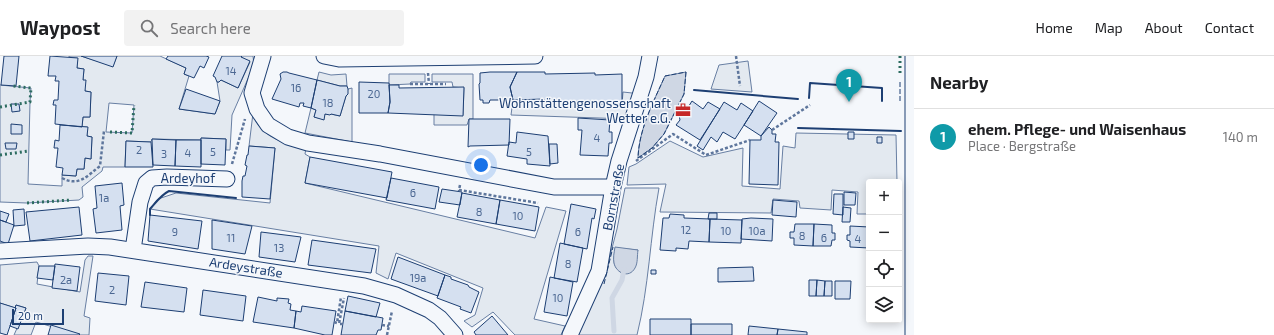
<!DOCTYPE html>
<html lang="en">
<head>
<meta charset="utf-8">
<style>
  :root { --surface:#fff; --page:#f2f2f2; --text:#202124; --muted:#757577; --line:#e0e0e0; --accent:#0b8043 }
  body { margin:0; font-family:"Exo 2",sans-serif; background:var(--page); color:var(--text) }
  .controls { position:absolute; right:12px; bottom:12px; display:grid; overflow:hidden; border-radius:4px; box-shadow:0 2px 10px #0003 }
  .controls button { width:36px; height:36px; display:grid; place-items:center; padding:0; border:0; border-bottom:1px solid var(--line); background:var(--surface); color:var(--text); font:20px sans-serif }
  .scale { position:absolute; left:12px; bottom:10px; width:52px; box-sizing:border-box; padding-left:4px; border:2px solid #1d3f73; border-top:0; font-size:11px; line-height:14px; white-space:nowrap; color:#1d3f73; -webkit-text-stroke:3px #f4f7fb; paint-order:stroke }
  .you { position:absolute; left:481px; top:109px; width:14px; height:14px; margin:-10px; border:3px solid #fff; border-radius:50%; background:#1a73e8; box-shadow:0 0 0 6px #1a73e833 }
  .badge { display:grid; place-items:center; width:26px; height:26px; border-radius:50%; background:var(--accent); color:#fff; font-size:13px; font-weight:700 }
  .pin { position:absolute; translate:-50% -33px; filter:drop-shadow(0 1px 2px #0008) }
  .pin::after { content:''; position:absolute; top:21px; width:14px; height:12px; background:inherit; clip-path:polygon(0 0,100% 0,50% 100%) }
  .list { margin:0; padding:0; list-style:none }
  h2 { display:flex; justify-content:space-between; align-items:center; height:52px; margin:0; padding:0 16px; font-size:17px }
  h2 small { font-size:13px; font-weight:400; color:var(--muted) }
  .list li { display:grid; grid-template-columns:26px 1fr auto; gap:12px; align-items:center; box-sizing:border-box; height:56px; padding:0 16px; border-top:1px solid var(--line) }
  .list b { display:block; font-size:15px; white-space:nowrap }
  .list p { margin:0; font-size:13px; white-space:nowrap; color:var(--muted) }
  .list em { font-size:13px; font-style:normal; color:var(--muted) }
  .icon { flex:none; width:22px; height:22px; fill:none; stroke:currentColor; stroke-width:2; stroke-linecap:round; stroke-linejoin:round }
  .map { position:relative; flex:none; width:914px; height:279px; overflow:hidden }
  header { display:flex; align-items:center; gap:24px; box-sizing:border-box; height:56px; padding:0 20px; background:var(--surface); border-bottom:1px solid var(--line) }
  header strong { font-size:19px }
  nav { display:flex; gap:22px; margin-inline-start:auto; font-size:14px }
  .search { width:280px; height:36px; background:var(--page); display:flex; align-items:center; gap:10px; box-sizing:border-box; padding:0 14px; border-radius:4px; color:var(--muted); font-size:15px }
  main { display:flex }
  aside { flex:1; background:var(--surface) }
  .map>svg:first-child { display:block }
</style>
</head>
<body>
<header>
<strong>Waypost</strong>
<div class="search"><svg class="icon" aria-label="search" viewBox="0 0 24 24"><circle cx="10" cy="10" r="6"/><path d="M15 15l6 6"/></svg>Search here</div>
<nav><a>Home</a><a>Map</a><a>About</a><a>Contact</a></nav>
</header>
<main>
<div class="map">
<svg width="914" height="279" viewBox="0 0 914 279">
  <rect width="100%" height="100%" fill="#f4f7fb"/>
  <!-- green -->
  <path fill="#e3e9f0" stroke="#687fa3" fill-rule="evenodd" d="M69 0H81L113 10 117 0H160L186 12 184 18 189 20 179 53 215 58 220 45 217 26H219L221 24 238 32 250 6 241 1 242 0H253L254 9 232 59 230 94H226V83L201 82V84L152 83 151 86 126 85 125 111H103L102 115 82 131 83 141 79 144 27 147 0 146V29L31 32 30 46 28 128 62 130V119L76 120 77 113H84L85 102 91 103 92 81 87 80V71H82L83 61H90L91 36 85 35 83 24 84 13 77 12V2L69 1ZM109 47 134 49 132 77 106 76Z
    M748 5 752 36 711 33 719 9Z
    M319 16 331 19 346 18 347 30H340L317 24Z
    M389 18H425V26H411L410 28 389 29Z
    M432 18H473V63H469L467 69H434V58L463 59 464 32 453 31 452 26H432Z
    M352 32V86L305 77 311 52 316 54 314 61 323 63 325 58H331L340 60 348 33Z
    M623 36 632 37 634 39 628 63 511 59 513 44 544 43 596 45V48H622Z
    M253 57C255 62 257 68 260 71 271 85 290 88 306 92L305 98 310 101 305 127 535 182 546 151 566 155 534 263 565 270 561 279H515L493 256 472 271 464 265 475 259 483 232 396 197 388 223 376 217 379 190 150 153 158 143 176 137 270 147 275 92 249 90Z
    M796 77 896 79 897 126H869V158H857L858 136 832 134 831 154 800 152 799 145 773 143 771 157 660 156 666 128 627 129 629 111 636 108 670 85 703 101 743 92 742 130 780 133 783 90 795 92Z
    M625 132H659C650 181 649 231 637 279H573L605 219 617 173ZM615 192 638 194 623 218C611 210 614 204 615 192Z
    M88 200H93L84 260 90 262 89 279H80L36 266 31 279H14L26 252 16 249 15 252 0 247V209L37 206 39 210 37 228 80 236 85 204Z"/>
  <!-- water -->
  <path fill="#cfd7e4" stroke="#687fa3" d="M686 16 684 38 664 78 652 92 638 102C639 73 653 47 665 20Z
    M615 191 638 194C637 200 638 207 635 212 629 223 616 217 614 207 613 202 614 197 615 191Z"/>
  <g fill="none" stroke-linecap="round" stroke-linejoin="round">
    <!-- stream -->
    <path stroke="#cfd7e4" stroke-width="5" d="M614 275 612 242 622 224 624 213"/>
  </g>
  <!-- building -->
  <path fill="#d5e0f0" stroke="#1d3f73" d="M4 0H19L16 30 1 29Z
    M50 0 78 2 77 12 84 13 83 24H86L85 35 91 36 90 61H83L82 71 55 68 56 49H53L54 44H58L59 25H55L56 20H48Z
    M81 0H117L113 11Z
    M168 0H206L209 1 204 12 200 10 194 22 184 18 186 12 166 3Z
    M222 0H242L241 1 250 5 238 32 221 24 219 26H217L215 21 213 20Z
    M283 16H287L289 17 317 24 311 52 303 50 304 47H300L299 51 272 43 281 23 280 18Z
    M490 16H517L510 31 513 44H490L489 47H483V44H480L479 28 480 27V17Z
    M517 16H545V18L595 17V19L622 18V48H596V45L544 46V43L513 44 510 31Z
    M317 24 340 30H347L348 33V38L346 40 340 60 331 58 330 59 325 58 324 64 314 61 316 54 311 52Z
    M359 26 389 27 390 46 388 57H359Z
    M389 29H399V32L464 31 463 60 388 57 390 46Z
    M186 33 220 45 215 58 179 53Z
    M692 45 703 53 708 46 720 53 700 84 676 69 680 64 678 54 687 53Z
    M759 45 777 57 761 80 744 69Z
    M724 46 737 54 741 47 753 55 735 83 723 76 717 86 711 81 703 94 697 90Z
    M11 48H19L20 55 12 56Z
    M578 62 610 64 609 76H612V87H609L608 100 580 99 582 74H578Z
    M469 63H510L509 89 470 90 468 91Z
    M11 68 22 69V78H11Z
    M60 69 88 71 87 80 92 81 91 103 85 102 84 113H77L76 120 62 119 63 112 56 111 58 92H54L55 84 59 85Z
    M769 71 772 74V78H776L775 86H779L778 129 749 128 750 84H761V80Z
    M517 76 548 80 550 110 527 108V103L507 100 509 86 516 87Z
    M848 76H854V83H848Z
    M877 81H882V87H877Z
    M201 82 226 83 225 109 201 108Z
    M152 83 176 84 175 110 153 109Z
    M176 84H201V111L175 110Z
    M126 85 151 86 153 111H125Z
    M5 87H17L16 93H6Z
    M549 88H557L558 107 550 108Z
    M249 90 275 92 270 143 242 141V125L243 120H245L247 110 245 109 247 99H248Z
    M310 101 392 116 387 142 305 127Z
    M391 122 439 131 435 153 386 144Z
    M122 127 124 149 120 150 122 174 96 177 93 153 97 152 95 130Z
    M442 133 462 136 460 149 439 146Z
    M844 136 856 137 855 149H844Z
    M462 137 500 144 496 168 457 161Z
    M834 138H843V159L833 158Z
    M500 144 539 151 535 175 496 168Z
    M773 144 797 146 796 161 772 159Z
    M571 148 596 153 594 163 592 162 587 193 564 188Z
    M79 151 82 179 30 185 26 156Z
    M843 151 851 152 850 166H842Z
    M24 153 25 169 14 170 13 154Z
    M0 155 9 158 6 166 0 164Z
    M709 157H717V163H708Z
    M670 158 684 159V162L710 163 709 186 689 185 688 193 676 192V195L660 194 663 162H669Z
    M150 159 202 165 198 193 148 185Z
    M751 162 773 163 772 185 741 183 742 163Z
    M710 163 742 164 741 187 709 186Z
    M0 164 14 169 8 188 0 185Z
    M212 164 252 170 245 198 212 193Z
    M795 168H814L813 190 794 189V182H790V176H794Z
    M814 168 832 169V177H835V184H832L831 190H813Z
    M850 170 869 171V192L850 191V185L847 184V179H850Z
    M261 176 301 181 295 206 259 201Z
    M312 184 376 193 371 217 308 209Z
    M560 187 583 192 577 226 554 222Z
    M398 201 445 219 438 240 391 223Z
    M55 208 80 211 77 235 52 232Z
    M39 210H55L53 224 37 222Z
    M753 211 754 225 718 226V212Z
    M651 214H656V218H651Z
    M98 217 129 220 126 249 95 245Z
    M445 219 451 221V223L468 229 469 231 479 236 471 257 460 253 461 251 437 242Z
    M550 221 573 226 567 260 544 256Z
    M809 224H817L816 240H809Z
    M817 224 825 225 824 240H816Z
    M825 225H832V240H824Z
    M835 225H851L850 243H835Z
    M145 226 187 232 184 256 141 251Z
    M203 234 246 240 243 265 200 259Z
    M348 240 380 247 376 261 345 255Z
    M258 241 277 245V242L289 243 288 247 291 248 290 254 296 255 294 272 253 266Z
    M0 247 16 252 7 279 0 277Z
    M16 249 26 252 18 273 10 270 16 252H15Z
    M302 250 336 255 332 279H325L294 272 296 255 301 256Z
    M345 255 383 262 381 274H378L376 279H341Z
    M492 260 508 279H476L474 276Z
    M650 263H691V279H650Z
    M691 268H732V279H691Z
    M51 269 80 278 79 279H48Z
    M749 270 778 273 777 279H748Z
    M778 273 807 276V279H777Z"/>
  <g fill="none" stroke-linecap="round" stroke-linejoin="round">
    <!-- street casing -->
    <g stroke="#1d3f73" stroke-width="17">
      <path id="street" d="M263 0 252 37 257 53 268 69 288 81 308 87 380 98 554 131H613
        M324 0 339 3 535 0
        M133 194 140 146 146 127 152 122 167 121 227 123
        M0 195 88 190 110 191 364 230 396 239 429 254 440 262 455 279
        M570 279 599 215 613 131 619 105 646 21 650 0
        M913 279V0"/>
    </g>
    <!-- path -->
    <path stroke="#5e769c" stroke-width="2.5" stroke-dasharray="3 2" stroke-linecap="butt" d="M736 0 740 30
      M428 17 429 28
      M410 28H446
      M772 74 810 49
      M636 105 673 78 706 99 750 84
      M232 108 245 63
      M62 122C79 131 87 120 100 110L104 75
      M460 129 459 134 538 147
      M334 266 337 267 341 241
      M343 268H339L344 242
      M382 269 389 270
      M387 279 392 255"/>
    <!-- street -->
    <use href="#street" stroke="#f4f7fb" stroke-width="15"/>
    <!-- hedge -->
    <path stroke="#2c6c60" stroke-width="3" stroke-dasharray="2 3" stroke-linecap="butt" d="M900 0V17
      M0 51 30 46 31 32 13 30
      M110 76 132 77 134 49
      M0 99 29 95
      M27 147 71 144"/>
    <!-- fence -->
    <path stroke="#1d3f73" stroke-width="1" stroke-dasharray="5 2" stroke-linecap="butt" d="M686 16 684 38 664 78 652 92 638 102C639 73 653 47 665 20Z
      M900 45V24
      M604 228 613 191"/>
    <!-- wall -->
    <path stroke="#1d3f73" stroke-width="2" d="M694 34 798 43
      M809 42 810 27 882 32V45
      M798 72 901 75
      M150 159V153C156 146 161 139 169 135L236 142"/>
  </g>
  <!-- icons -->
  <defs>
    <g id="office-bare" transform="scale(1.2)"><path d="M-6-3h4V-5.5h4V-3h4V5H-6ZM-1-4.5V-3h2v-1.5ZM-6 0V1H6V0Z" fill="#c62828" stroke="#f4f7fb" stroke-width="2.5" paint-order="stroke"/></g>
  </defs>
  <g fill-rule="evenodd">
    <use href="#office-bare" x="683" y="54"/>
  </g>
  <g text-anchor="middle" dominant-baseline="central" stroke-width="3" stroke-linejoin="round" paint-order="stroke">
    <!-- number labels -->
    <g font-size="11" fill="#4b6792">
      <text x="231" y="14">14</text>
      <text x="296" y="31">16</text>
      <text x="374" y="37">20</text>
      <text x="328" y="46">18</text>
      <text x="597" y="81">4</text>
      <text x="139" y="93">2</text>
      <text x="213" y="95">5</text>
      <text x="529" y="95">5</text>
      <text x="188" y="96">4</text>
      <text x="164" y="97">3</text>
      <text x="413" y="136">6</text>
      <text x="104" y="141">1a</text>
      <text x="479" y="155">8</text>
      <text x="518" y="159">10</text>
      <text x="686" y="173">12</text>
      <text x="726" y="174">10</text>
      <text x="757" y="174">10a</text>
      <text x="175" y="175">9</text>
      <text x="578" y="175">6</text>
      <text x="802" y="179">8</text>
      <text x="231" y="181">11</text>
      <text x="824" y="181">6</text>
      <text x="858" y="182">4</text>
      <text x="279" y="191">13</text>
      <text x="568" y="207">8</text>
      <text x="418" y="221">19a</text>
      <text x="66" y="223">2a</text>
      <text x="112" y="233">2</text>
      <text x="558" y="241">10</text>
    </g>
    <!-- poi labels -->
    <g font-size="13" fill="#1d3f73" stroke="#f4f7fb" text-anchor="end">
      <text x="671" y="47">Wohnstättengenossenschaft<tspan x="671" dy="15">Wetter e.G.</tspan></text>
    </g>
    <!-- street labels -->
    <g font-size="13" fill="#1d3f73" stroke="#f4f7fb">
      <text x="188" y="122">Ardeyhof</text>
      <text transform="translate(613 141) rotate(-79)">Bornstraße</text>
      <text transform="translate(246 211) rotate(9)">Ardeystraße</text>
    </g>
  </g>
</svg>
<div class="controls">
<button>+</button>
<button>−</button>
<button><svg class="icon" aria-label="locate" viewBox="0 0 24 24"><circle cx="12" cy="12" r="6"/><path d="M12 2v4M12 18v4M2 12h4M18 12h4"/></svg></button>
<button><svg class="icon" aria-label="layers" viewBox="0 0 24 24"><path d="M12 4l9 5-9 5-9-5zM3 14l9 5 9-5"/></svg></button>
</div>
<div class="scale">20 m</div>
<div class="you"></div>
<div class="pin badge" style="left:849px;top:46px;background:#0f9aa8">1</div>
</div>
<aside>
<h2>Nearby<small></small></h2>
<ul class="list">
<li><span class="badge" style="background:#0f9aa8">1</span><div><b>ehem. Pflege- und Waisenhaus</b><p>Place · Bergstraße</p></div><em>140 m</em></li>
</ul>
</aside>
</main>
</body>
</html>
